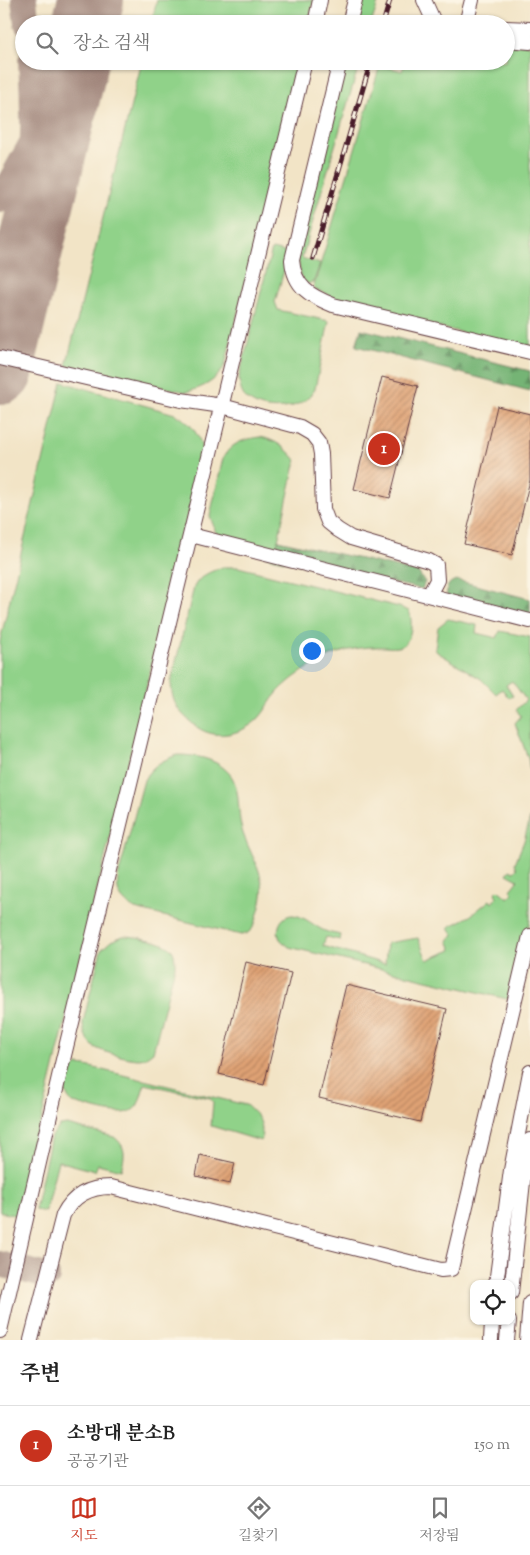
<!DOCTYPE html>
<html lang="ko">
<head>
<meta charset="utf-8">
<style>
  :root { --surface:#fff; --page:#f6f6f6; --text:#222; --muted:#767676; --line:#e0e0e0; --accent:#c8321e }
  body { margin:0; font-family:"Sorts Mill Goudy","Noto Serif KR",serif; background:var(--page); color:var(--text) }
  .controls { position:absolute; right:15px; bottom:15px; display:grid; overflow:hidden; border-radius:10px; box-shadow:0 1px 4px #0004 }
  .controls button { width:45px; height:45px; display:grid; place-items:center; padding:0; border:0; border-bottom:1px solid var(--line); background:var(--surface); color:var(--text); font:25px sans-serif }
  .you { position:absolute; left:311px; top:650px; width:18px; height:18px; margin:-12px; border:4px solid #fff; border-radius:50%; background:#1a73e8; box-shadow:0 0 0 8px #1a73e833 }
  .badge { display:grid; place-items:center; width:32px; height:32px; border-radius:50%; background:var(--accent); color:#fff; font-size:16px; font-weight:700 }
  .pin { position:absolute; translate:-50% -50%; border:2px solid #fff; box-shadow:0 1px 5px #0006 }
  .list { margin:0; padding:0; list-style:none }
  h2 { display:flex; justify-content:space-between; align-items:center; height:65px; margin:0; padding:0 20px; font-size:21px }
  h2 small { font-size:16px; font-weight:400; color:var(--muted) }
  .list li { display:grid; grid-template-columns:32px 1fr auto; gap:15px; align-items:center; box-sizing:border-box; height:80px; padding:0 20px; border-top:1px solid var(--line) }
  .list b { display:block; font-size:19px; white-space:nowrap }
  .list p { margin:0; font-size:16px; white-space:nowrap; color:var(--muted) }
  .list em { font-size:16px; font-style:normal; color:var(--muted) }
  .icon { flex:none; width:28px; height:28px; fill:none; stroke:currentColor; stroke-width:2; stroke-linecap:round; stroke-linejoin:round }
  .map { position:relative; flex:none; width:530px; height:1340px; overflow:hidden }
  .search { position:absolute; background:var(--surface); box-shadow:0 1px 4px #0004; left:15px; right:15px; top:15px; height:55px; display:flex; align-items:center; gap:12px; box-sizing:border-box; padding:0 18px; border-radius:28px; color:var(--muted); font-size:19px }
  .sheet { height:145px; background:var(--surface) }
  nav { display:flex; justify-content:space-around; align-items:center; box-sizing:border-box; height:70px; border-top:1px solid var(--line); background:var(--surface); font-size:14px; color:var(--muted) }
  nav a { display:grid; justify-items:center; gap:2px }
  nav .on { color:var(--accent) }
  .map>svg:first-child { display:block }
</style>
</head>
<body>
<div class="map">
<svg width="530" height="1340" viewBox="0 0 530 1340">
  <defs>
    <pattern id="forest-firs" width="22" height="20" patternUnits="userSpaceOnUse" patternTransform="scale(1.25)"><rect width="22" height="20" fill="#74b475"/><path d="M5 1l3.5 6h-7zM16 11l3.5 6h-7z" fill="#619260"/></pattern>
    <pattern id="building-hatch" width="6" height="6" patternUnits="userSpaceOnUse" patternTransform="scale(1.25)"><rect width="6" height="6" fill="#dfa274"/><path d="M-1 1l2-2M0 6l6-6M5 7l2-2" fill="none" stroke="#b7835f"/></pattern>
  </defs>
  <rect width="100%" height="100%" fill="#fcf5e5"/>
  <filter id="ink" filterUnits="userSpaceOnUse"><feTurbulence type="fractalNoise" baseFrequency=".02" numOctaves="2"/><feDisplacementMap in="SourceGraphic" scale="10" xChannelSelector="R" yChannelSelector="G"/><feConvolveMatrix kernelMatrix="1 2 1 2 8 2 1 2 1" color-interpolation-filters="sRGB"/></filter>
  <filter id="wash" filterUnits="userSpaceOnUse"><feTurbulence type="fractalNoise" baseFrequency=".0096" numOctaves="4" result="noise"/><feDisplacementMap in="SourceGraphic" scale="20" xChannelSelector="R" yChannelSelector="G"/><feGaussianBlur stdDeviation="1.12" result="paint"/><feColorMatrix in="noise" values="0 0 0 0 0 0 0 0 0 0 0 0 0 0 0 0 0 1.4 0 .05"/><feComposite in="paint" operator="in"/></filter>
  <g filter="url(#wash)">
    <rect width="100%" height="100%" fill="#f2e4c6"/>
    <!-- grass -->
    <path fill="#90d289" stroke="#6d785a" d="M157 0H314L308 24H151Z
      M359 0H379L371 24H354Z
      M506 43 530 45V348L333 303 328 294 313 289 380 65 402 71 406 61H506Z
      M142 61H299L225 365C217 381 203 388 186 392L66 366Z
      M345 61H360L302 258 320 264 314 281 308 284 302 280 297 256Z
      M272 249 289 253 275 302 278 310 329 321 315 389C313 392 311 396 308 398 291 412 259 413 244 396 240 390 240 384 239 377Z
      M62 382 175 414C191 422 201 436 203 454L18 1216 0 1212V641Z
      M260 437C276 440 286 448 296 460L274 559 226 542 216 533 210 516 223 458C231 443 244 439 260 437Z
      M223 567H238L399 607 409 611C413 620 412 641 402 646 395 649 383 646 375 647 358 647 340 651 324 659 307 668 291 678 278 692 270 700 266 711 258 719 240 736 212 741 193 724 177 710 172 703 171 682L194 587C200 575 210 572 223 567Z
      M448 619 477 625 476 633 497 638 500 631 530 637V772L528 758 515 723 521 716 516 710 526 700 512 681 506 685 513 696 509 698 502 689 496 694 481 679 437 652 435 649 438 627Z
      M177 755C195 755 214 758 227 771 241 784 237 808 241 826 245 845 259 863 262 883 264 894 260 906 257 917 255 926 251 934 241 935L135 909C119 900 115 891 119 873L144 780C151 766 163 760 177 755Z
      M530 818V920L511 1000 289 947C286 944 282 942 280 939 275 929 281 915 293 915 305 916 315 927 325 931 330 933 336 934 341 935L340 940 326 937 323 946 385 964 387 943 418 938 427 960 452 950 448 940 454 936 449 927 470 916 490 900 492 903 497 897 495 893 498 890 508 898 513 893 510 890 518 880 507 874 510 870 514 872 517 869 515 863 524 841Z
      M123 936C134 936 165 941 172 950 175 955 175 961 175 966L153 1052C149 1055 145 1059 139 1059 130 1059 100 1052 93 1046 86 1039 83 1032 83 1022L101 950 111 941Z
      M78 1065 86 1066 246 1105C260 1118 264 1122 261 1141L211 1126 213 1102 210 1098 145 1084C142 1090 141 1100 137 1106 126 1122 88 1106 73 1103 63 1096 62 1078 71 1069 73 1067 76 1067 78 1065Z
      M67 1125 114 1137C127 1147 125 1156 121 1170L98 1164 95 1171 58 1161 45 1212 35 1210 51 1136 60 1126Z"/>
    <!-- forest -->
    <path fill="url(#forest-firs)" stroke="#5f6a50" d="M361 329 530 371V391L356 346Z
      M278 540 418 572 425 582 422 589 274 559Z
      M456 580 530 599V620L447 597C446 588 447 583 456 580Z"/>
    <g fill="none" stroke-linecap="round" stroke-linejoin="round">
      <!-- taxiway -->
      <path stroke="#9e8278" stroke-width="26" d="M24 0 27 24
        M81 24 89 0
        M0 200 34 139 68 61
        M13 319C30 231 37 151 31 61
        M0 1264 47 1276"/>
      <!-- runway -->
      <path stroke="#9e8278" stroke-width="66" d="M85 24 91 0
        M0 372 76 61"/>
    </g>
    <g id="blocks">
      <!-- building -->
      <path fill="url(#building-hatch)" d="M382 377 418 386 390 498 354 489Z
        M497 406 530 414V480L512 555 464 544Z
        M246 962 291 973 264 1085 219 1074Z
        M346 985 447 1009 420 1122 319 1098Z
        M200 1155 235 1163 230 1184 196 1176Z"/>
    </g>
  </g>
  <g filter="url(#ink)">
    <use href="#blocks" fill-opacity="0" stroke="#633d42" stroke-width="1"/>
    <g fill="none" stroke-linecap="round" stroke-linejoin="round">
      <!-- minor casing -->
      <g stroke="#633d42" stroke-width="16">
        <path id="minor" d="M424 0 435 24
          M315 24 320 0
          M349 24 355 0
          M466 24 472 0
          M506 28 530 29
          M506 40 530 42
          M340 61 292 260C294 287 310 296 333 305L530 352
          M0 358 181 400 222 406 300 427 312 434 319 443 321 454 323 509 328 522 338 530 351 538 429 561 436 565 437 580 429 595
          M191 535 530 621
          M496 1284 511 1170 530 1072
          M511 1293 525 1163 530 1140
          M0 1331 61 1068 305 61
          M31 1340 63 1215C73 1195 90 1187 111 1187L441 1270 451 1269 530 936
          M491 1340 492 1321
          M507 1340 509 1321
          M527 1340 530 1303"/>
      </g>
      <!-- minor -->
      <use href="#minor" stroke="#fff" stroke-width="14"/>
      <!-- rail casing -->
      <g stroke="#4a1f2b" stroke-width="5">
        <path id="rail" d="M383 24 390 0
          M313 258 371 61"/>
      </g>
      <!-- rail -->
      <use href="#rail" stroke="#fcf5e5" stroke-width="3" stroke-dasharray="9" stroke-linecap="butt"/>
    </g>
  </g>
</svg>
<div class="controls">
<button><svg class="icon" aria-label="locate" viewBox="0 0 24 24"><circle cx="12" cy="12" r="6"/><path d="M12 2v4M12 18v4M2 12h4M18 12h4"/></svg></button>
</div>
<div class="you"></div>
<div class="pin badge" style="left:384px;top:449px">1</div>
<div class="search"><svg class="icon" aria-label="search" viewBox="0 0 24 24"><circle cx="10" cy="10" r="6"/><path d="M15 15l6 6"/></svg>장소 검색</div>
</div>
<section class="sheet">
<h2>주변<small></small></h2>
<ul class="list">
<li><span class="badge">1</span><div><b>소방대 분소B</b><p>공공기관</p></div><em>150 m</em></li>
</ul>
</section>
<nav>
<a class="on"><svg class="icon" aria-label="map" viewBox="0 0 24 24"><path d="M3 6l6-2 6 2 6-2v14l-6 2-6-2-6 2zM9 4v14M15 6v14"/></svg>지도</a>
<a><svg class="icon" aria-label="directions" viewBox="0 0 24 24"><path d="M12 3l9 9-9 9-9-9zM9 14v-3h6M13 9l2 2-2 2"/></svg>길찾기</a>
<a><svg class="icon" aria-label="saved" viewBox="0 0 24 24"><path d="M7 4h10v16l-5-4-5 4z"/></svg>저장됨</a>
</nav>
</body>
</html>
